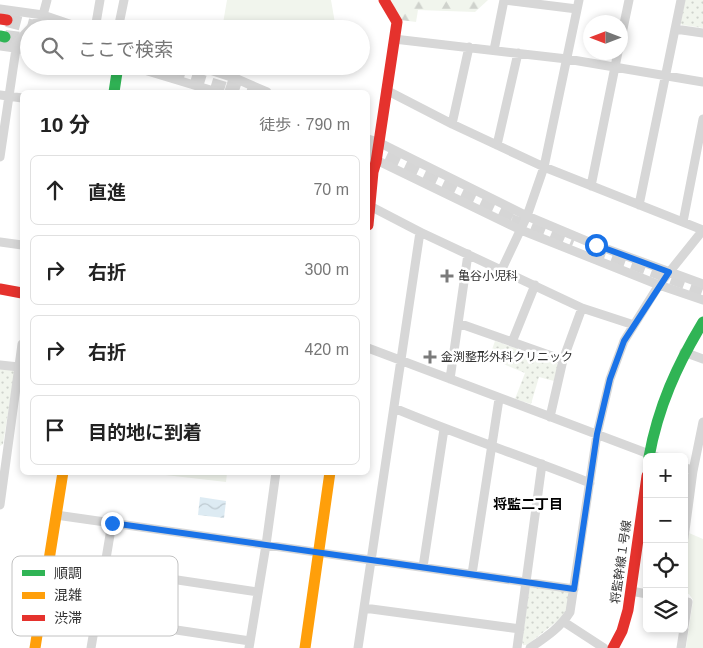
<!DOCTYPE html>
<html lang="ja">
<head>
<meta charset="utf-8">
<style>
  :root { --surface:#fff; --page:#f2f2f2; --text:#222; --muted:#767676; --line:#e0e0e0 }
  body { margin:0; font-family:Helvetica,"Noto Sans JP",sans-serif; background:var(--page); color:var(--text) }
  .controls { position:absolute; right:15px; bottom:15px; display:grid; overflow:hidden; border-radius:8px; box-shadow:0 2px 8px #0003 }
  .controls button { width:45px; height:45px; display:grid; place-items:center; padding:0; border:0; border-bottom:1px solid var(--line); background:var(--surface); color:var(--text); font:25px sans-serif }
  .compass { position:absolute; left:583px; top:15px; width:45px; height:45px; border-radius:50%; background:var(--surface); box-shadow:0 2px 8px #0003; rotate:270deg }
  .stop { position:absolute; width:15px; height:15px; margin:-11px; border:4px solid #1a73e8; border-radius:50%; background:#fff }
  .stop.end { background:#1a73e8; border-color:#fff; box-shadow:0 1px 5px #0008 }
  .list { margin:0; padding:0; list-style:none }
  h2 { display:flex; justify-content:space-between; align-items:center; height:65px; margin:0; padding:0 20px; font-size:21px }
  h2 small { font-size:16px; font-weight:400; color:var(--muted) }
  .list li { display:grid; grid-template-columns:32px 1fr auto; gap:15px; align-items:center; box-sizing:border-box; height:70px; margin:0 10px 10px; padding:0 10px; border:1px solid var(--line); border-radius:8px }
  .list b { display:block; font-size:19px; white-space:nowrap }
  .list em { font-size:16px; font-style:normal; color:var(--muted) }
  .icon { flex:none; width:28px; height:28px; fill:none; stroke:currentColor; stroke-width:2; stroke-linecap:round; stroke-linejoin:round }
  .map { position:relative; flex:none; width:703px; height:648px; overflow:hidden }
  .search { position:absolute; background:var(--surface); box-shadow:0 2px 8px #0003; left:20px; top:20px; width:350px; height:55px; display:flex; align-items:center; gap:12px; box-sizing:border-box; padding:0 18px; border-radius:28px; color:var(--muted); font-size:19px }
  .panel { position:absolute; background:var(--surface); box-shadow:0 2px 8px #0003; left:20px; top:90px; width:350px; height:385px; border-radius:8px }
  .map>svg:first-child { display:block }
</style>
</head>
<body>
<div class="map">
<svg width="703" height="648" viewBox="0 0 703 648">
  <defs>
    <pattern id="forest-firs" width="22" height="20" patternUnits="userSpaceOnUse" patternTransform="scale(1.25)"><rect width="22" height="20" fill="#f1f5ed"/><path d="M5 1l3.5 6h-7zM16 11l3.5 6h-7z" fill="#cfd2cc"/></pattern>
    <pattern id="park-dots" width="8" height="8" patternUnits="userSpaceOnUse" patternTransform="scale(1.25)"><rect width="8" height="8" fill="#f1f5ed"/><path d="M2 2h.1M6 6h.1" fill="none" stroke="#cfd2cc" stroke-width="1.8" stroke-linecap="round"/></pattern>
    <pattern id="water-waves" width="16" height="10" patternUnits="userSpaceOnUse" patternTransform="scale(1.25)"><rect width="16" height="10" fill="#ddebf3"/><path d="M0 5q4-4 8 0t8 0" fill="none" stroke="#becad1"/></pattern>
  </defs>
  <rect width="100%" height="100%" fill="#fff"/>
  <!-- green -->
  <path fill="#f1f5ed" d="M227 0H331L336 29H222Z
    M148 473H227L226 482Z
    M689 533 703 539V648H686L693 600 689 594H684V567Z"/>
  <!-- forest -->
  <path fill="url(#forest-firs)" d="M391 0H488L475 12 418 10 416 22 401 20Z"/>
  <!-- park -->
  <path fill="url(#park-dots)" d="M685 0H703V28L682 25 680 23Z
    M495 341 557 363 558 366 554 381 539 377 531 404 515 399 525 373 489 358Z
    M0 366 15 371 3 444 0 446Z
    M530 585 568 590 571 593 565 615 527 645H523L522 641Z"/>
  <!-- water -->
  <path fill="url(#water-waves)" d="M200 497 226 501 224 518 198 515Z"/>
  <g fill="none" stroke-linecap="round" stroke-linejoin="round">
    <!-- primary-tunnel -->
    <path stroke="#d6d6d6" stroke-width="14" stroke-dasharray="14 7" stroke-linecap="butt" d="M7 20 42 29
      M5 37 29 40
      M151 66 235 92
      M227 83 254 92
      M368 146 523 219
      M511 221 572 246
      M593 248 703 289"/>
    <!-- street -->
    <path stroke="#d7d7d7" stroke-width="9" d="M504 0 577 9
      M0 9 43 15 84 29
      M95 29 100 0
      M118 29 124 0
      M675 29 703 33
      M394 39 567 59 703 82
      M620 43 629 0
      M0 46 29 50
      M494 50 504 0
      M131 66 217 92
      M198 66 237 79 267 92
      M386 90 452 124 544 167 703 230
      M0 95 22 98
      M452 124 469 47
      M368 139 378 142 527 216 596 245 703 284
      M497 145 518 53
      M368 156 521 230 659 285 703 300
      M0 157 17 42 43 15 47 0
      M591 186 618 52
      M368 205 420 232 582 308 634 325
      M639 205 681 0
      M683 222 703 119
      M0 242 22 245
      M502 269 527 216 544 167 579 0
      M458 323 563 360
      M512 342 535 285
      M368 348 657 457
      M684 352 703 359
      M0 365 19 367
      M450 379 468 254
      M394 408C458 435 525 457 590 483
      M550 417 563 360 582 308
      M684 467 693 471 703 422
      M0 505 22 344
      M56 515 574 589
      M684 538 693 471
      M423 567 444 429
      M104 569 258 592
      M472 574 499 399
      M631 591 647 594
      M684 601 688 602 684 627
      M364 608 520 629
      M96 618 250 641
      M564 622 604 648
      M91 648 112 523
      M249 648 266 545 276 472
      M358 648 420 232
      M517 648 542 464
      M530 648C546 637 560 628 570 612L597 434 610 379 624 341 659 285 703 230
      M681 648 684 629"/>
    <!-- fast -->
    <path stroke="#30b455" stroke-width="11" d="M0 36 5 37
      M114 92 118 66
      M649 457C658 407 677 365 703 322"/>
    <!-- slow -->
    <path stroke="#ff9f0a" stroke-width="11" d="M35 648 63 472
      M305 648 330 472"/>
    <!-- jam -->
    <path stroke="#e5322d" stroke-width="11" d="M0 19 7 20
      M368 225 373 172 376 162 397 22 384 0
      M0 289 22 293
      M613 648 622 631 628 610 647 476"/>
  </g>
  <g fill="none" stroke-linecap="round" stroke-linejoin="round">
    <!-- route -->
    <path stroke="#1a73e8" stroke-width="6" d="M112 523 574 589 597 434 610 379 624 341 669 272 596 245"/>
  </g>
  <!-- markers -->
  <g fill="#7a7a7a" stroke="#fff" stroke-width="2">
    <path d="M444.5 268.5h5v5h5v5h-5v5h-5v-5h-5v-5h5z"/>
    <path d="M427.5 349.5h5v5h5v5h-5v5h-5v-5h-5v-5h5z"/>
  </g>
  <g text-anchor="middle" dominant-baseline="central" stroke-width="5" stroke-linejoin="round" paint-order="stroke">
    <!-- poi labels -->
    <g font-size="12" fill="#333" stroke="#fff" text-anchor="start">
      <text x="458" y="276">亀谷小児科</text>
      <text x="441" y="357">金渕整形外科クリニック</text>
    </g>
    <!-- street labels -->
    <g font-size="12" fill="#333" stroke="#fff">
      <text transform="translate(621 562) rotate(-82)">将監幹線１号線</text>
    </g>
    <!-- neighbourhood labels -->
    <g font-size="14" font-weight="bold" fill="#000" stroke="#fff">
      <text x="528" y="504">将監二丁目</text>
    </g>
  </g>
  <!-- legend -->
  <rect x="12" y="556" width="166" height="80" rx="8" fill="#fff" stroke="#c2c2c2" stroke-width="1"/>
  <rect x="22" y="570" width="23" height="6" fill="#30b455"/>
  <rect x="22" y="592" width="23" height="7" fill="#ff9f0a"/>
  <rect x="22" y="615" width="23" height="6" fill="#e5322d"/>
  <g font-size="14" fill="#333">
    <text x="54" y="578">順調</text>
    <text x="54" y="600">混雑</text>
    <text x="54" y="623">渋滞</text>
  </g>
</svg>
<div class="controls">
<button>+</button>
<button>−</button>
<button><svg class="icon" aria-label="locate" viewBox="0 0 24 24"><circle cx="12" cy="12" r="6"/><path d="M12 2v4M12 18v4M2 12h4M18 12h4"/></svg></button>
<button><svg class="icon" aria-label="layers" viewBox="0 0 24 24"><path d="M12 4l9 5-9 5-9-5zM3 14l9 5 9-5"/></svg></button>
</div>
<svg class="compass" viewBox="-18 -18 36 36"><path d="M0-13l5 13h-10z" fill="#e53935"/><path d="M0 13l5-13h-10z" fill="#767676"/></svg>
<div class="stop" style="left:596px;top:245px"></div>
<div class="stop end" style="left:112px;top:523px"></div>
<div class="search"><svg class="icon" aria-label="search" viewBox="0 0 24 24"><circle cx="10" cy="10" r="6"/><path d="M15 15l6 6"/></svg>ここで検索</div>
<section class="panel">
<h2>10 分<small>徒歩 · 790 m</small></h2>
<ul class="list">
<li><svg class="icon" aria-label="ahead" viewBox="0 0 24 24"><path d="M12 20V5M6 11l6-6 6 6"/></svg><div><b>直進</b></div><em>70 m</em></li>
<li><svg class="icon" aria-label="right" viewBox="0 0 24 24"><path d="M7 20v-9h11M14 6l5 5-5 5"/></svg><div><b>右折</b></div><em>300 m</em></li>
<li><svg class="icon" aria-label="right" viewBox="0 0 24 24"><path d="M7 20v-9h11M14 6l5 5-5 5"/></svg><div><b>右折</b></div><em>420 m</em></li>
<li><svg class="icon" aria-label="arrive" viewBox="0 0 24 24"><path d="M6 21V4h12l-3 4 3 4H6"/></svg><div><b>目的地に到着</b></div></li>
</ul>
</section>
</div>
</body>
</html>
